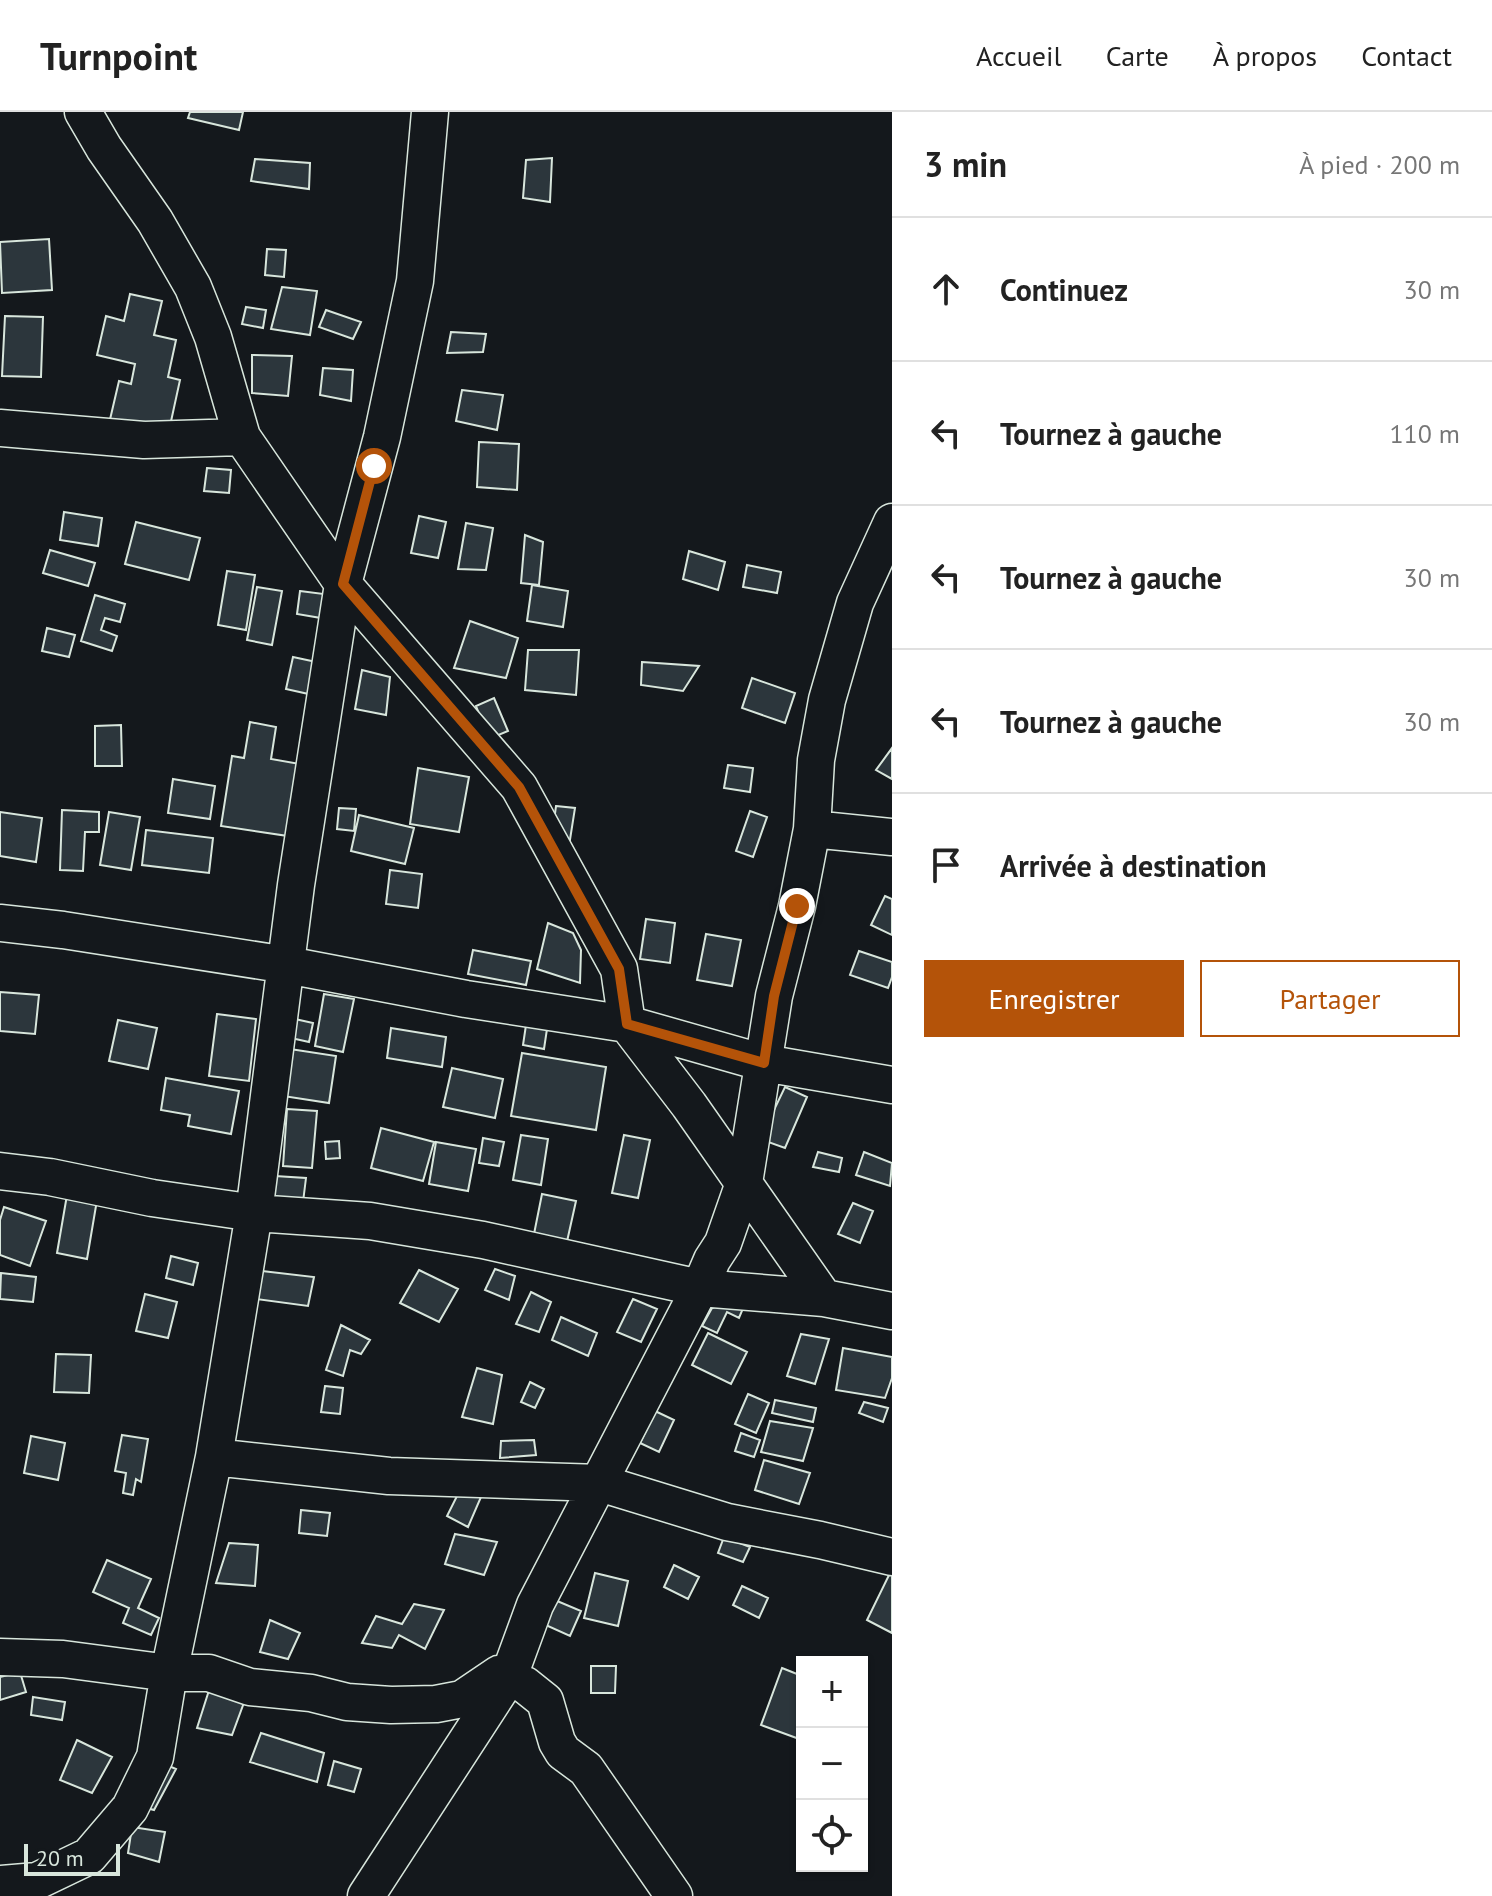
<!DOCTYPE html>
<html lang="fr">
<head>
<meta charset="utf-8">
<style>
  :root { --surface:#fff; --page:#f2f2f2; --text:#222; --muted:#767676; --line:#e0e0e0; --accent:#b45309 }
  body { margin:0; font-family:"PT Sans",sans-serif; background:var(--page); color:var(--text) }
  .controls { position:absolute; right:24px; bottom:24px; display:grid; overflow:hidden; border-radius:0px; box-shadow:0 2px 6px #0004 }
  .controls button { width:72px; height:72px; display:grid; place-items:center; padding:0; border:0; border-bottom:2px solid var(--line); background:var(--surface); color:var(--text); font:40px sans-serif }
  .scale { position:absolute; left:24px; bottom:20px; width:96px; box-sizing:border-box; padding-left:8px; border:4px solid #d8e6dc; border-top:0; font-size:22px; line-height:28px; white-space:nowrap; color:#d8e6dc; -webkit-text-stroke:6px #14181c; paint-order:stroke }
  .stop { position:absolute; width:24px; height:24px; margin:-18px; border:6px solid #b45309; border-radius:50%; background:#fff }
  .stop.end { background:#b45309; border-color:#fff; box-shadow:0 2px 8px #0008 }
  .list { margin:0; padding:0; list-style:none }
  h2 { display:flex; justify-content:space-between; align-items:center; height:104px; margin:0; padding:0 32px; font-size:34px }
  h2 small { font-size:26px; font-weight:400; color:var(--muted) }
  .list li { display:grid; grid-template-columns:52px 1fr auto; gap:24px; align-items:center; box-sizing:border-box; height:144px; padding:0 32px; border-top:2px solid var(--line) }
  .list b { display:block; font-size:30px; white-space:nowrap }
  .list em { font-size:26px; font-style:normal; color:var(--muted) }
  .actions { display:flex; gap:16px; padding:24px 32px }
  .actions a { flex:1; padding:18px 0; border:2px solid var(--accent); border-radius:0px; text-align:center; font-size:28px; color:var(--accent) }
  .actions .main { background:var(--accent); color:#fff }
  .icon { flex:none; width:44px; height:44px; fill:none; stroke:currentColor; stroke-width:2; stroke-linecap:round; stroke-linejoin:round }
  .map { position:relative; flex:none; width:892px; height:1784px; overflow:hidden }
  header { display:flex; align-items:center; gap:48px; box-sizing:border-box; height:112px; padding:0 40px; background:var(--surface); border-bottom:2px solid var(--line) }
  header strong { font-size:38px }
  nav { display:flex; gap:44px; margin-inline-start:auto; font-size:28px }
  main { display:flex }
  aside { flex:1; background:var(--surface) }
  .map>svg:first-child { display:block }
</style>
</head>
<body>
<header>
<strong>Turnpoint</strong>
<nav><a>Accueil</a><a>Carte</a><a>À propos</a><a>Contact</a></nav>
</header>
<main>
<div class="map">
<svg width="892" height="1784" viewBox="0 0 892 1784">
  <rect width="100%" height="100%" fill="#14181c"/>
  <!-- building -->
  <path fill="#2c363c" stroke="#d8e6dc" stroke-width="2" d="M190 0H243L239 18 188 6Z
    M552 46 550 90 523 86 526 48Z
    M255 47 310 51 309 77 251 69Z
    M49 127 52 178 2 181 0 130Z
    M267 137 286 138 284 165 265 163Z
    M282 175 317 179 310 223 271 217Z
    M130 182 162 189 154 223 176 228 168 265 180 268 170 314 108 316 119 269 131 272 135 252 97 243 106 204 124 209Z
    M246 195 266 198 263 216 242 212Z
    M326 198 361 210 353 227 319 215Z
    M5 204 43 205 41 265 2 264Z
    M451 220 486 222 483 240 447 241Z
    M252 243 292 244 288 284 252 281Z
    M323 256 353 258 351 289 320 283Z
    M462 278 503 283 497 318 456 309Z
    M479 330 519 332 517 378 477 375Z
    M207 356 231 358 229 381 204 379Z
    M64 400 102 406 98 434 60 428Z
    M419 404 446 410 438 446 411 441Z
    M136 410 200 426 189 468 125 452Z
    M466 411 493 416 486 458 458 457Z
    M525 423 543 430 539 473 521 471Z
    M50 438 95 451 88 474 43 461Z
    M689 439 725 450 718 478 683 467Z
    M747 453 781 460 777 481 743 475Z
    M227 459 255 463 246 518 218 513Z
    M532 473 568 479 563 515 527 509Z
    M257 475 282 479 272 533 247 528Z
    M300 479 324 482 321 506 297 502Z
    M95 483 125 492 120 510 105 506 101 518 117 524 112 539 81 529Z
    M470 509 518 526 506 566 454 556Z
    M47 516 75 523 69 545 42 539Z
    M528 538H579L576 583 525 578Z
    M293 545 321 551 313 583 286 577Z
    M642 550 699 554 683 579 641 573Z
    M362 558 390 565 386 603 355 597Z
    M752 566 795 581 785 611 742 596Z
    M494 586 508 619 489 627 476 594Z
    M250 610 276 615 271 647 300 652 288 724 221 714 232 644 244 646Z
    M121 613 122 654H95V614Z
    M892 636V667L876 658Z
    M728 653 753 656 750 680 724 676Z
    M418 656 469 665 459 720 410 712Z
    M173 667 215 674 210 707 168 701Z
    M556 694 575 696 569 734 551 731Z
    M339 696 356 697 354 719 337 717Z
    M62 698 99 700V720H85L83 759 60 758Z
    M750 699 767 705 753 745 736 739Z
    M0 700 42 706 36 750 0 744Z
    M109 700 140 705 131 758 100 753Z
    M359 703 414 716 405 752 351 739Z
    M146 718 213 726 209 761 142 753Z
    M390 758 422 762 418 796 386 792Z
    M885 784 892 787V823L871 813Z
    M646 807 675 811 670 851 640 847Z
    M548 811 573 821 581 838 580 871 537 857Z
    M706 822 741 828 732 874 697 868Z
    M473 838 531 849 526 873 468 862Z
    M859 839 892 850V865L888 876 850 863Z
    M0 880 39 883 35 922 0 919Z
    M324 882 354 887 343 940 315 934Z
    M217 902 256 907 249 969 209 964Z
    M295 907 313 911 309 930 291 926Z
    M118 908 157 916 148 957 109 949Z
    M526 913 547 917 544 937 523 933Z
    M391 916 446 925 442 955 387 946Z
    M290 937 336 944 329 991 283 984Z
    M522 941 606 955 596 1018 511 1004Z
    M452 956 503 967 495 1006 443 995Z
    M166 966 239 979 231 1022 188 1014 190 1003 161 998Z
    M785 975 807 985 785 1036 760 1027Z
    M287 997 317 999 312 1056 283 1054Z
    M381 1016 434 1030 423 1069 371 1056Z
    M521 1023 548 1027 541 1073 513 1068Z
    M624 1023 650 1028 638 1086 612 1081Z
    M483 1026 504 1030 499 1054 479 1051Z
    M339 1029 340 1046 326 1047 325 1030Z
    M436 1030 476 1037 468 1079 429 1072Z
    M818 1040 842 1046 839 1060 813 1055Z
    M864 1040 892 1051 890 1074 856 1063Z
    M275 1064 306 1066 303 1090 273 1088Z
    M542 1082 576 1089 566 1134 533 1127Z
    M67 1083 97 1088 87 1147 57 1141Z
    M853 1091 873 1099 860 1131 838 1122Z
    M4 1095 46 1109 30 1154 0 1143V1108Z
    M171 1144 198 1151 193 1173 166 1166Z
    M495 1157 515 1164 509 1188 485 1178Z
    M419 1158 458 1177 439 1210 400 1191Z
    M262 1159 314 1165 308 1194 256 1187Z
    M1 1161 36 1165 33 1190 0 1187Z
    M531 1180 551 1190 539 1220 516 1212Z
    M145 1182 177 1190 168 1226 136 1219Z
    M633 1187 657 1197 641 1230 617 1220Z
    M719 1194H744L739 1206 727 1200 717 1221 702 1214 712 1196Z
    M561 1205 597 1221 588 1244 552 1228Z
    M341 1213 370 1228 361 1242 350 1238 343 1264 326 1258Z
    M708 1221 747 1240 731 1272 692 1253Z
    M801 1222 829 1227 815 1272 787 1264Z
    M843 1236 892 1245V1266L885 1286 836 1278Z
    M56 1242 91 1243 89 1281 54 1280Z
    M477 1256 502 1263 493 1312 462 1305Z
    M530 1270 544 1277 535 1296 521 1290Z
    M325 1274 343 1276 340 1302 321 1300Z
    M748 1282 769 1291 756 1321 735 1312Z
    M775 1288 816 1296 813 1310 772 1301Z
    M864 1290 888 1296 883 1310 859 1301Z
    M655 1299 674 1308 659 1340 640 1331Z
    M770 1309 813 1316 803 1349 761 1340Z
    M741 1321 760 1328 754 1345 735 1339Z
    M122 1323 148 1327 141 1370 136 1367 133 1383 123 1381 126 1361 115 1359Z
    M31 1324 65 1331 58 1368 24 1361Z
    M534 1328 536 1343 500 1346 501 1329Z
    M764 1348 810 1361 799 1392 755 1378Z
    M461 1376 481 1385 468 1415 447 1404Z
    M301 1398 330 1401 327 1424 299 1421Z
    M455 1422 497 1430 484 1463 445 1452Z
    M724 1425 750 1435 743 1450 718 1441Z
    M229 1431 258 1433 255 1474 216 1471Z
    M107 1448 151 1467 138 1496 159 1506 151 1523 123 1511 129 1496 93 1480Z
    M674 1453 699 1465 688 1487 664 1475Z
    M892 1457V1521L867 1508Z
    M595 1461 628 1469 618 1514 584 1506Z
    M742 1474 768 1486 759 1506 733 1493Z
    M550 1486 581 1499 570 1524 539 1510Z
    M414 1492 444 1498 425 1537 399 1523 392 1536 362 1531 376 1504 402 1512Z
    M270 1508 300 1521 288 1547 260 1540Z
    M591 1554H616L615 1581H591Z
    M782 1556 802 1564V1628L761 1613Z
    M20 1560 26 1580 0 1588V1565Z
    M211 1572 246 1585 232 1623 197 1616Z
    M33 1585 65 1590 62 1608 31 1603Z
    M261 1621 324 1641 317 1670 250 1650Z
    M77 1628 112 1645 92 1681 60 1668Z
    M334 1649 361 1657 354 1680 328 1673Z
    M162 1651 176 1657 154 1698 143 1695Z
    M132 1715 165 1720 159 1750 128 1741Z"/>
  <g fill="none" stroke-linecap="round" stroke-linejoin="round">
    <!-- minor casing -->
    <g stroke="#d8e6dc" stroke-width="39">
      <path id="minor" d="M83 0 104 36 155 109 193 175 213 225 242 325 343 472 519 675 619 857 627 912 689 993 824 1186
        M0 316 144 328 242 325
        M812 717 892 725
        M0 811 63 818 287 853 466 887 627 912 764 951 892 973
        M0 1059 50 1065 152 1086 254 1101 370 1109 483 1128 700 1176 824 1186 892 1199
        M214 1345 389 1364 600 1371 727 1410 820 1428 892 1445
        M0 1545 63 1547 169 1561H209L250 1575 311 1581 347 1590 391 1593 436 1592 462 1587 499 1562 525 1573 545 1589 557 1630 563 1640 586 1657 674 1784
        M0 1772 37 1769 89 1744 130 1696 155 1645 169 1561 214 1345 254 1101 296 773 343 472 382 325 415 169 430 0
        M366 1784 509 1564 535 1493 700 1176 712 1148 723 1131 744 1071 774 884 797 794 812 717 816 648 827 588 855 491 892 410"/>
    </g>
    <!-- minor -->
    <use href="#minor" stroke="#14181c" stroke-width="36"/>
  </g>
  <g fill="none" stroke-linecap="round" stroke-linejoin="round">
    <!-- route -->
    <path stroke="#b45309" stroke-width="10" d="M374 354 343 472 519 675 619 857 627 912 764 951 774 884 797 794"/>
  </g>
</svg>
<div class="controls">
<button>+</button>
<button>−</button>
<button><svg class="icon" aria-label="locate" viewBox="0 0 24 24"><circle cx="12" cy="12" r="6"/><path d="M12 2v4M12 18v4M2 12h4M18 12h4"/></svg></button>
</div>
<div class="scale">20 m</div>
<div class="stop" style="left:374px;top:354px"></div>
<div class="stop end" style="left:797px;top:794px"></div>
</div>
<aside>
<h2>3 min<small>À pied · 200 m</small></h2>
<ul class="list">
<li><svg class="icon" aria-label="ahead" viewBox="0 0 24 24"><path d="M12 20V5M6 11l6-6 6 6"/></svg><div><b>Continuez</b></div><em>30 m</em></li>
<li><svg class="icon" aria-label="left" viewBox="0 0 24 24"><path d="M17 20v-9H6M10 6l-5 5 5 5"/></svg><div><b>Tournez à gauche</b></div><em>110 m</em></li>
<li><svg class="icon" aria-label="left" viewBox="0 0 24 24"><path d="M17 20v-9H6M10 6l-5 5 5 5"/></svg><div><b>Tournez à gauche</b></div><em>30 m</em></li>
<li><svg class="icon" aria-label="left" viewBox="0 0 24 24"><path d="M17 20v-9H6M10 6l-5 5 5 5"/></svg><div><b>Tournez à gauche</b></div><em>30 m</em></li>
<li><svg class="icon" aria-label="arrive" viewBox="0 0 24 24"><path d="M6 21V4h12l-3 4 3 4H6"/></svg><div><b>Arrivée à destination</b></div></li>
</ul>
<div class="actions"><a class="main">Enregistrer</a><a>Partager</a></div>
</aside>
</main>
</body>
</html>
